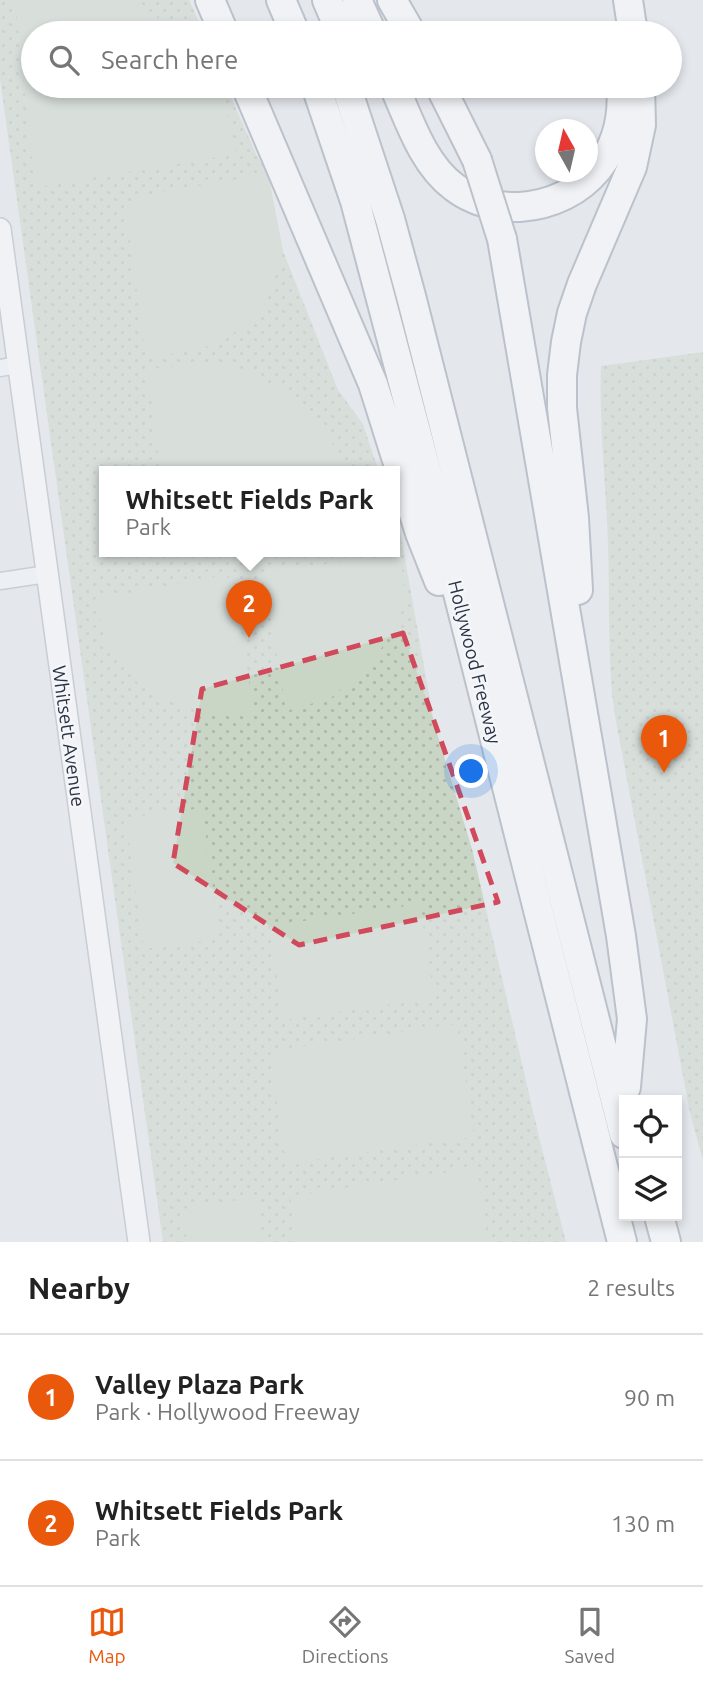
<!DOCTYPE html>
<html lang="en">
<head>
<meta charset="utf-8">
<style>
  :root { --surface:#fff; --page:#f6f6f6; --text:#222; --muted:#767676; --line:#e0e0e0; --accent:#ea580c }
  body { margin:0; font-family:Ubuntu,sans-serif; background:var(--page); color:var(--text) }
  .controls { position:absolute; right:21px; bottom:21px; display:grid; overflow:hidden; border-radius:0px; box-shadow:0 4px 10px #0003 }
  .controls button { width:63px; height:63px; display:grid; place-items:center; padding:0; border:0; border-bottom:2px solid var(--line); background:var(--surface); color:var(--text); font:35px sans-serif }
  .compass { position:absolute; left:535px; top:119px; width:63px; height:63px; border-radius:50%; background:var(--surface); box-shadow:0 4px 10px #0003; rotate:352deg }
  .you { position:absolute; left:472px; top:772px; width:24px; height:24px; margin:-18px; border:5px solid #fff; border-radius:50%; background:#1a73e8; box-shadow:0 0 0 10px #1a73e833 }
  .badge { display:grid; place-items:center; width:46px; height:46px; border-radius:50%; background:var(--accent); color:#fff; font-size:23px; font-weight:700 }
  .pin { position:absolute; translate:-50% -58px; filter:drop-shadow(0 2px 4px #0008) }
  .pin::after { content:''; position:absolute; top:37px; width:24px; height:21px; background:inherit; clip-path:polygon(0 0,100% 0,50% 100%) }
  .popup { position:absolute; left:99px; top:466px; width:301px; height:91px; box-sizing:border-box; display:grid; place-content:center; border-radius:0px; background:var(--surface); filter:drop-shadow(0 2px 5px #0005); font-size:23px; white-space:nowrap; color:var(--muted) }
  .popup b { font-size:26px; color:var(--text) }
  .popup::after { content:''; position:absolute; left:50%; top:100%; margin-left:-14px; border:14px solid transparent; border-top-color:var(--surface) }
  .list { margin:0; padding:0; list-style:none }
  h2 { display:flex; justify-content:space-between; align-items:center; height:91px; margin:0; padding:0 28px; font-size:30px }
  h2 small { font-size:23px; font-weight:400; color:var(--muted) }
  .list li { display:grid; grid-template-columns:46px 1fr auto; gap:21px; align-items:center; box-sizing:border-box; height:126px; padding:0 28px; border-top:2px solid var(--line) }
  .list b { display:block; font-size:26px; white-space:nowrap }
  .list p { margin:0; font-size:23px; white-space:nowrap; color:var(--muted) }
  .list em { font-size:23px; font-style:normal; color:var(--muted) }
  .icon { flex:none; width:38px; height:38px; fill:none; stroke:currentColor; stroke-width:2; stroke-linecap:round; stroke-linejoin:round }
  .map { position:relative; flex:none; width:703px; height:1242px; overflow:hidden }
  .search { position:absolute; background:var(--surface); box-shadow:0 4px 10px #0003; left:21px; right:21px; top:21px; height:77px; display:flex; align-items:center; gap:18px; box-sizing:border-box; padding:0 24px; border-radius:38px; color:var(--muted); font-size:26px }
  .sheet { height:343px; background:var(--surface) }
  nav { display:flex; justify-content:space-around; align-items:center; box-sizing:border-box; height:98px; border-top:2px solid var(--line); background:var(--surface); font-size:19px; color:var(--muted) }
  nav a { display:grid; justify-items:center; gap:4px }
  nav .on { color:var(--accent) }
  .map>svg:first-child { display:block }
</style>
</head>
<body>
<div class="map">
<svg width="703" height="1242" viewBox="0 0 703 1242">
  <defs>
    <pattern id="park-dots" width="8" height="8" patternUnits="userSpaceOnUse" patternTransform="scale(1.75)"><rect width="8" height="8" fill="#c9d6c5"/><path d="M2 2h.1M6 6h.1" fill="none" stroke="#adb8ab" stroke-width="1.8" stroke-linecap="round"/></pattern>
  </defs>
  <rect width="100%" height="100%" fill="#e4e7ec"/>
  <!-- park -->
  <path fill="url(#park-dots)" d="M0 0H189L204 33H33V86H226L256 154 268 174 283 251 338 390 363 424 379 472H104V552H394V517L401 536 434 723 472 849 540 1141 566 1242H163L0 79Z
    M703 352V1161L690 1113 614 711C607 656 610 600 608 544 606 484 599 426 601 366Z"/>
  <!-- pitch -->
  <path fill="#c9d6c5" d="M15 0H127L151 12 175 33H33V86H216L228 115 236 154 44 186 34 177Z
    M268 174 283 251 261 313 218 344 146 359 126 212 139 196Z
    M192 365 236 366 295 397 339 452 346 472H161L147 369Z
    M401 556 404 600 395 627 372 663 331 698 286 711 265 579 272 570Z
    M225 575 234 583 254 713 212 714 165 700 133 679 107 642 95 599Z
    M202 808 220 939 144 949 126 818Z
    M420 904 434 998 283 1020 270 926Z
    M457 1024 474 1137 286 1164 270 1051Z
    M477 1168 488 1242H297L290 1196Z
    M257 1197 263 1242H187L182 1209Z"/>
  <g fill="none" stroke-linecap="round" stroke-linejoin="round">
    <!-- street casing -->
    <g stroke="#a9aeb7" stroke-width="19">
      <path id="street" d="M0 368 18 365
        M0 581 47 574"/>
    </g>
    <!-- secondary casing -->
    <g stroke="#a9aeb7" stroke-width="24">
      <path id="secondary" d="M0 229 139 1242"/>
    </g>
    <!-- highway casing -->
    <g stroke="#8b94a3" stroke-width="32">
      <path id="highway" d="M210 0 224 33
        M281 0 295 33
        M327 0 341 33
        M357 0 372 33
        M392 0 411 33
        M628 0 633 33
        M246 86 373 384 420 533 439 581
        M316 86 355 201 440 522 622 1242
        M346 86 390 219 411 296 624 1134
        M394 86C409 120 423 164 454 187 472 201 497 208 520 207 586 202 627 151 621 86
        M440 86 477 160
        M502 239 621 936 632 1019 626 1087
        M578 590 574 518 562 408V375L566 342 572 313 582 284 632 167 641 125 640 86
        M659 1216 666 1242"/>
    </g>
    <!-- street -->
    <use href="#street" stroke="#f7f8fa" stroke-width="16"/>
    <!-- secondary -->
    <use href="#secondary" stroke="#fff" stroke-width="21"/>
    <!-- highway -->
    <use href="#highway" stroke="#fff" stroke-width="28"/>
    <!-- highway-bridge casing -->
    <g stroke="#8b94a3" stroke-width="32" stroke-linecap="butt">
      <path id="highway-bridge" d="M477 160 502 239"/>
    </g>
    <!-- highway-bridge -->
    <use href="#highway-bridge" stroke="#fff" stroke-width="28"/>
  </g>
  <!-- marked area -->
  <path d="M0 0H703V1242H0ZM403 633 498 902 299 945 173 863 202 689Z" fill="#e4e7ec" fill-opacity=".55" fill-rule="evenodd"/>
  <path fill="none" stroke="#d1495b" stroke-width="5" stroke-dasharray="14 9" stroke-linejoin="round" d="M403 633 498 902 299 945 173 863 202 689Z"/>
  <g text-anchor="middle" dominant-baseline="central" stroke-width="5" stroke-linejoin="round" paint-order="stroke">
    <!-- street labels -->
    <g font-size="19" fill="#2b3445" stroke="#f4f6f9">
      <text transform="translate(475 662) rotate(76)">Hollywood Freeway</text>
      <text transform="translate(69 736) rotate(82)">Whitsett Avenue</text>
    </g>
  </g>
</svg>
<div class="controls">
<button><svg class="icon" aria-label="locate" viewBox="0 0 24 24"><circle cx="12" cy="12" r="6"/><path d="M12 2v4M12 18v4M2 12h4M18 12h4"/></svg></button>
<button><svg class="icon" aria-label="layers" viewBox="0 0 24 24"><path d="M12 4l9 5-9 5-9-5zM3 14l9 5 9-5"/></svg></button>
</div>
<svg class="compass" viewBox="-18 -18 36 36"><path d="M0-13l5 13h-10z" fill="#e53935"/><path d="M0 13l5-13h-10z" fill="#767676"/></svg>
<div class="you"></div>
<div class="pin badge" style="left:664px;top:773px">1</div>
<div class="pin badge" style="left:249px;top:638px">2</div>
<div class="popup"><b>Whitsett Fields Park</b>Park</div>
<div class="search"><svg class="icon" aria-label="search" viewBox="0 0 24 24"><circle cx="10" cy="10" r="6"/><path d="M15 15l6 6"/></svg>Search here</div>
</div>
<section class="sheet">
<h2>Nearby<small>2 results</small></h2>
<ul class="list">
<li><span class="badge">1</span><div><b>Valley Plaza Park</b><p>Park · Hollywood Freeway</p></div><em>90 m</em></li>
<li><span class="badge">2</span><div><b>Whitsett Fields Park</b><p>Park</p></div><em>130 m</em></li>
</ul>
</section>
<nav>
<a class="on"><svg class="icon" aria-label="map" viewBox="0 0 24 24"><path d="M3 6l6-2 6 2 6-2v14l-6 2-6-2-6 2zM9 4v14M15 6v14"/></svg>Map</a>
<a><svg class="icon" aria-label="directions" viewBox="0 0 24 24"><path d="M12 3l9 9-9 9-9-9zM9 14v-3h6M13 9l2 2-2 2"/></svg>Directions</a>
<a><svg class="icon" aria-label="saved" viewBox="0 0 24 24"><path d="M7 4h10v16l-5-4-5 4z"/></svg>Saved</a>
</nav>
</body>
</html>
